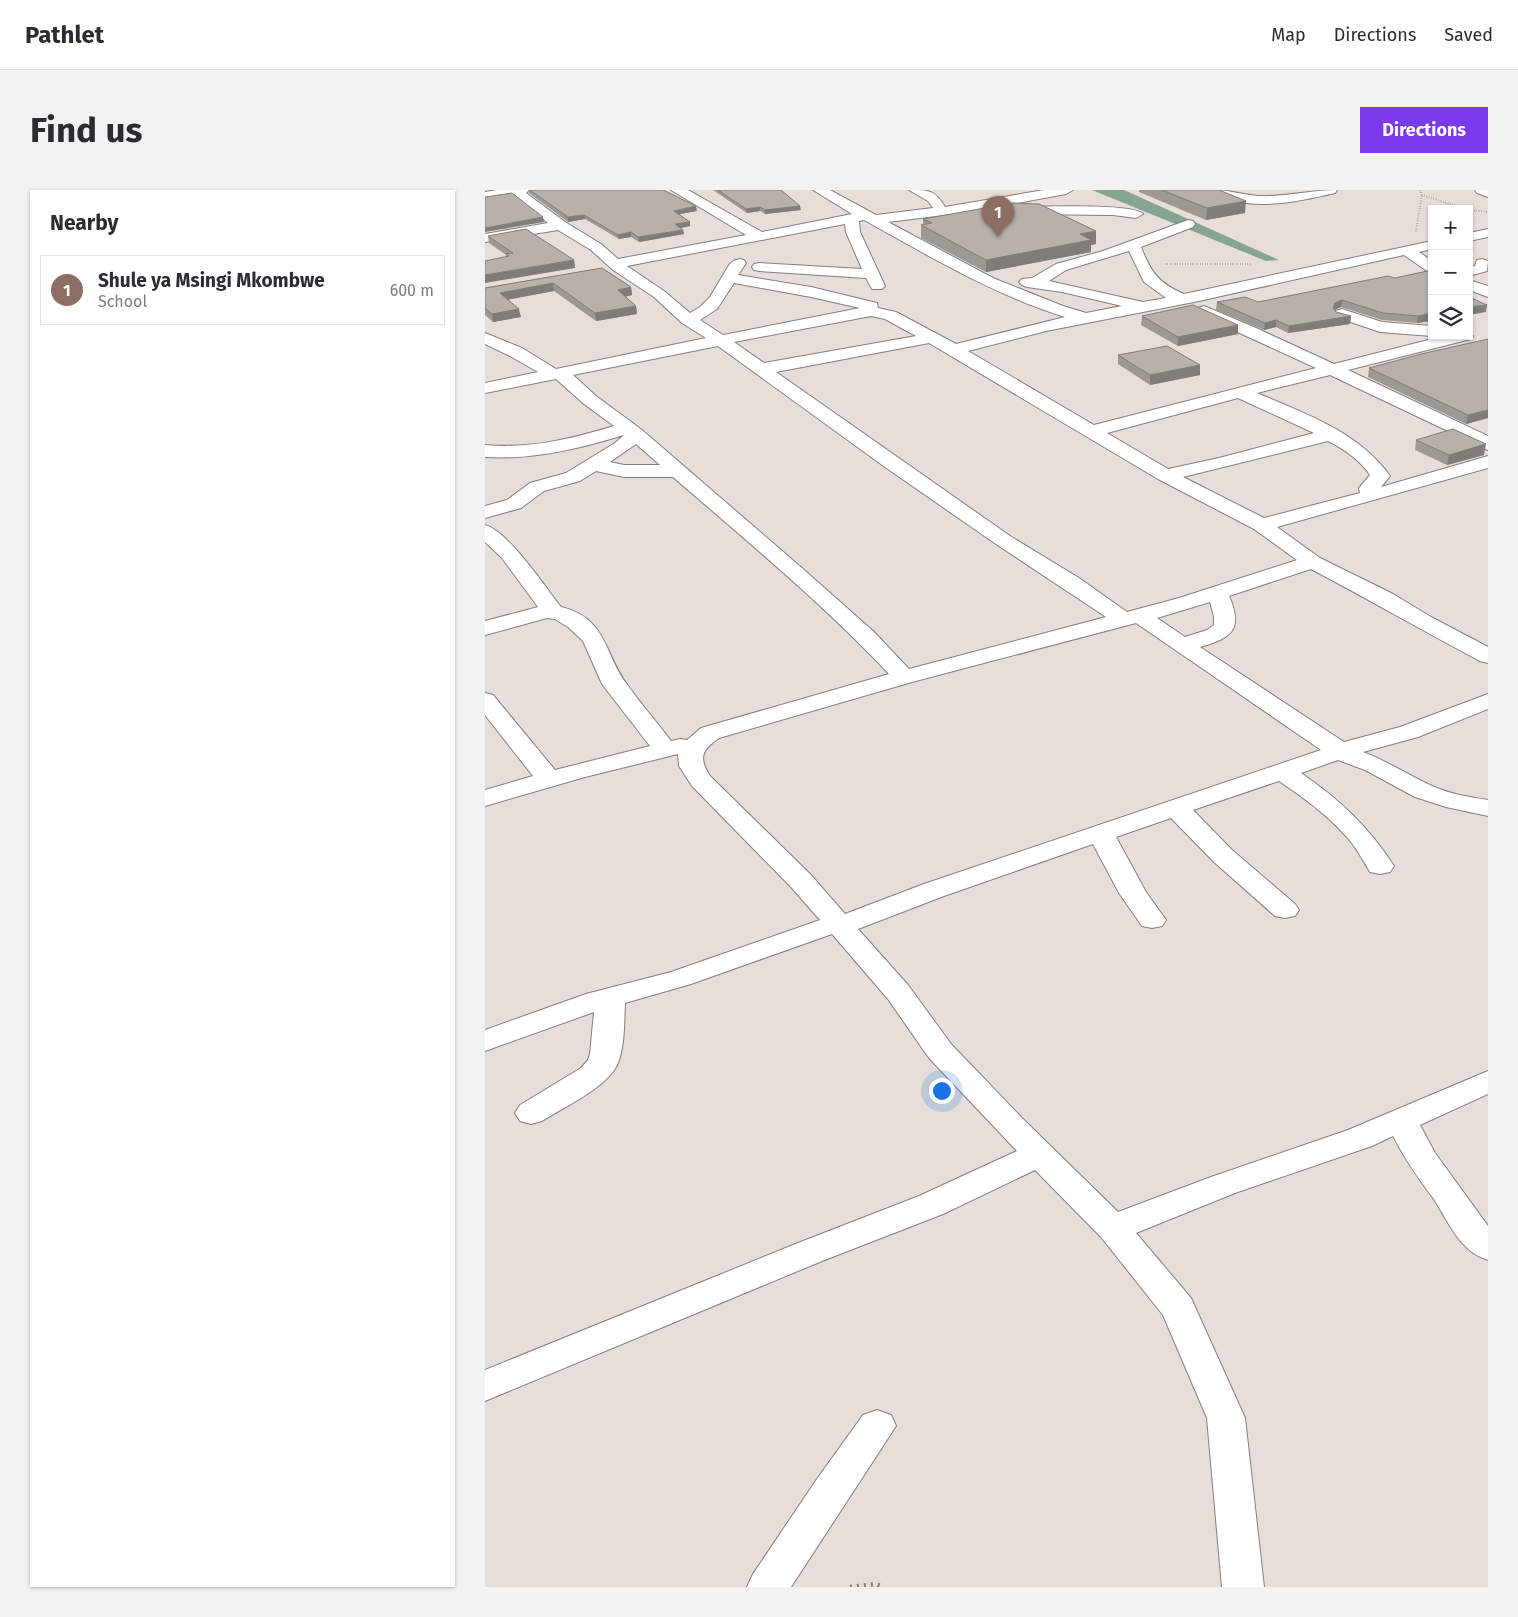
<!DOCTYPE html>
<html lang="en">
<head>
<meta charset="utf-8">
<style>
  :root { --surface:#fff; --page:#f2f2f3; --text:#2b2b33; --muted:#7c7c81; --line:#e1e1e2; --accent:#7c3aed }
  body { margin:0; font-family:"Fira Sans",sans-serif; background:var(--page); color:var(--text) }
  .controls { position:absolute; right:15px; top:15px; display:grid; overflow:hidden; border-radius:0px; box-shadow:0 1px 4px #0004 }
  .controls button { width:45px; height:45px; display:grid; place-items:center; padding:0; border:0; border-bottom:1px solid var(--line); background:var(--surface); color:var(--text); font:25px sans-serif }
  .you { position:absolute; left:456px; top:900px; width:18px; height:18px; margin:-12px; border:4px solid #fff; border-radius:50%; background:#1a73e8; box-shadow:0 0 0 8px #1a73e833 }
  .badge { display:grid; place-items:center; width:32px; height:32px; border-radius:50%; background:var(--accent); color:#fff; font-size:16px; font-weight:700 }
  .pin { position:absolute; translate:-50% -41px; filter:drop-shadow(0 1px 2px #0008) }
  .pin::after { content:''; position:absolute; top:26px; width:18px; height:15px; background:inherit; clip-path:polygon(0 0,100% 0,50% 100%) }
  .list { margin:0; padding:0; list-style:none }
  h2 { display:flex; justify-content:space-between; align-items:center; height:65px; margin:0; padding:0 20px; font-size:21px }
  h2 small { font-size:16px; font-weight:400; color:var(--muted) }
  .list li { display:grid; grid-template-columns:32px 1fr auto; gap:15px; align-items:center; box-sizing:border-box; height:70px; margin:0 10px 10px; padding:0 10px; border:1px solid var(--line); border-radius:0px }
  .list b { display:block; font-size:19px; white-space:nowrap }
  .list p { margin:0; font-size:16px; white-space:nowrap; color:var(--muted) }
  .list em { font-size:16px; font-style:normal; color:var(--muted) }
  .icon { flex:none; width:28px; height:28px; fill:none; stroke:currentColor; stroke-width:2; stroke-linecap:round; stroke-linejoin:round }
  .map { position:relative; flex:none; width:1003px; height:1397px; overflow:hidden; border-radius:0px }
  header { display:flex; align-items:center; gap:30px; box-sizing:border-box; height:70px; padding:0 25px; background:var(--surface); border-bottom:1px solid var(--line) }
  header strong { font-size:24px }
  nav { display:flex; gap:28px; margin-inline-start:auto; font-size:18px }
  .intro { display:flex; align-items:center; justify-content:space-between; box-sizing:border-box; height:120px; padding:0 30px }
  h1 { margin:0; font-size:35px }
  .button { padding:12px 22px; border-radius:0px; background:var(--accent); color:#fff; font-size:18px; font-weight:700 }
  main { display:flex; gap:30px; padding:0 30px }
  aside { flex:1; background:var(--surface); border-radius:0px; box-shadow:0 1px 4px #0004 }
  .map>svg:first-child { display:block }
</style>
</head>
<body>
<header>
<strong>Pathlet</strong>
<nav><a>Map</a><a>Directions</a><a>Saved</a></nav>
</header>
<div class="intro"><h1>Find us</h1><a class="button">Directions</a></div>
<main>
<aside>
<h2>Nearby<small></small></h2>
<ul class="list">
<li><span class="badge" style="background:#8d6e63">1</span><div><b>Shule ya Msingi Mkombwe</b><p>School</p></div><em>600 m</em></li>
</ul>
</aside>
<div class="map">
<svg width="1003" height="1397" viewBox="0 0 1003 1397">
  <rect width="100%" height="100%" fill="#e7ded9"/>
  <!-- forest -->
  <path fill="#85a491" d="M607 0H639L794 70 781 71Z"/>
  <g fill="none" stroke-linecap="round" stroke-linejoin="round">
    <!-- minor casing -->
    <g stroke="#867e7a" stroke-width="2">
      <path id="minor" d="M12 0H44L41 3 80 32 116 54 133 69 261 45 186 0H203L277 42 367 24 328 0H345L391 25 448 18 443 11 424 0C444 0 450 0 460 17L559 0H588L581 4 483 22 403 32 508 88 578 116 601 123 637 116 577 102 542 97 537 95 534 92 537 89 547 88 571 74 618 61 703 30 708 31 710 34 708 37 656 57C666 82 673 93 699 104L947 51V59L934 62 947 71V82L942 81 919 65 714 111 561 141 483 161 609 235 831 178 713 124 711 121 713 118 719 116 771 138 849 174 959 146H984V142L986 143 988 146 986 149 863 180 1003 246V260L845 185 772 203C819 223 874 242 905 286L896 297 1003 266V278L792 337 835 368 908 404 946 427 1003 457V473L995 471C938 441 883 409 826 379L744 406C759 440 746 448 715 457L859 552 915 537 1003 504V519L933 547 878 562C902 571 923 585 947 596 965 604 984 607 1003 610V626L961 617 930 607 880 580 853 570 816 583C854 609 884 637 909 676L905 682 895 684 885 682C879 672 873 661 866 652 846 627 820 609 794 591L708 620 747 660 810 714 814 720 810 726 800 728 790 726 729 672 686 628 631 647 661 702 681 730 677 736 667 738 657 736 634 703 608 654 459 706 373 739 423 795 466 854 536 927 633 1022 726 987 863 940 1003 881V904L935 935 950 963 1003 1036V1070C974 1061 964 1032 948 1008 933 988 920 969 908 946L887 956 750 1003 651 1043 706 1108 760 1228 779 1397H737L722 1228 678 1125 616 1047 550 980 458 1024 337 1071 0 1211V1180L313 1053 434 1006 532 961 444 868 403 809 347 744 206 794 140 813C139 832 140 858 132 875 121 898 79 917 57 931L46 934 35 931 30 923 35 915 96 878 103 870 105 864 109 822 0 861V840L101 804 186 782 335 730 306 697 207 596 194 576 193 564 100 587 0 616V600L48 586 0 525V503L8 505 70 580 165 556 117 494 98 451 83 437 70 429 62 428 0 445V431L53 417 17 368 0 352V335C23 341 60 397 76 417 122 428 119 463 141 493 155 513 171 531 186 551L195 549 202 550 216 538 404 484C337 413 262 351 188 287H139L111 281 95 291 59 301 36 318 0 328V316L22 310 45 293 81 283 130 253 139 245C93 259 48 270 0 267V255C45 259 86 249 129 236L99 214 71 189 0 203V193L53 182 25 166 0 154V143L37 158 71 179 221 148 197 133 169 107 128 80 106 60 73 40 0 52V44L63 33 28 5 0 10V2ZM379 30C444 66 509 105 580 127L471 154 411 122 393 118 392 113 326 97 253 85 261 73 259 70C252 68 249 70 244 75L225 107 215 117 205 123 179 101 142 76 360 34 361 42 377 79 274 73 269 74 267 77 269 80 274 81 381 88 387 99H397L400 96 375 42 374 31ZM644 61 659 92 681 108 658 112 564 91 581 80ZM249 93 326 107 375 118 238 145 215 130 232 119ZM386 126 400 129 431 146 279 173 249 152ZM444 153 673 289 769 339 812 370 694 408 642 422 594 388 525 346 291 182ZM233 156 400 277 511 354 621 427 424 479 389 442 318 379 157 240 111 206 88 185ZM753 208 829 243 734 268 683 279 622 243ZM843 251C859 259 875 270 885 285L874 298 875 303 779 328 698 287ZM151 254 175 275H139L125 272ZM725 412 729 427V435L722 440 700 447 672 428ZM651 433 836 560 439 694 360 724 326 685 225 586C213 567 217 560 234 548L427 492Z
        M729 0C744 0 759 5 775 6 801 7 826 0 852 0L850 3C815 11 780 19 745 10 739 8 731 7 727 2Z
        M990 0H1003V7L992 3Z
        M535 17C554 17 649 13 658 24L651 28 628 25 530 24 528 21Z
        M1003 39V47L984 51V43Z
        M997 69 1003 71 1002 81 984 86V77L990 76 992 70Z
        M984 90 1003 96V107L984 100Z
        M857 119 897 132 947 136V146L895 142 851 127 849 124 851 121Z
        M392 1220 406 1225 411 1236 306 1397H262L268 1384 332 1289 378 1225Z"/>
    </g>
    <!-- path-far1 -->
    <path stroke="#847e7a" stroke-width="2" stroke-dasharray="0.5 2" stroke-linecap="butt" d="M935 0 937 5 980 19
      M984 20 1003 22
      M931 41 937 5
      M680 74H766"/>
    <!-- path -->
    <path stroke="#847e7a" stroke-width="4.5" stroke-dasharray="2 5" stroke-linecap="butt" d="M365 1397 391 1394 399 1397"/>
    <!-- minor -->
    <use href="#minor" fill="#fff" fill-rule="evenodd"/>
  </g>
  <!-- wall -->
  <path fill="#9d9892" d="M43 0H178L212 21 194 24 205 32V36L196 38 198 40 199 44 154 52 146 47 134 49 100 29 83 32 44 3Z
    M228 0H296L316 20 280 24 275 21 262 23Z
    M654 0H734L760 23 721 30 654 2Z
    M438 29 611 54 606 55V62L501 82 436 48V35H438Z
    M3 46 89 70 90 78 21 67V65L4 53Z
    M117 78 146 97 147 105 140 107 151 116 152 124 111 131 69 101 23 109 36 127 8 132 0 125V98Z
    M947 80V131L932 133 897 130 856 117 850 120 851 122 866 126 865 134 803 143 791 137 779 140 731 120 732 112H773L910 88Z
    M657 126 753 135V144L693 156 656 135Z
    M1003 149V228L981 234 883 187 884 178Z
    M633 165 715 185 665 195 633 174Z
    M931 250 999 265 962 275 930 260Z"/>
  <!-- shaded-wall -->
  <path fill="#807c77" d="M761 11 760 23 721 30 722 18Z
    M211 16 212 21 190 25 189 21Z
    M315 16 316 20 280 24V20Z
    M275 17V21L262 23 261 19Z
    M99 25 100 29 83 32V27Z
    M58 27 59 32 0 42V38Z
    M205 32V36L191 39 190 34Z
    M198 40 199 44 154 52 153 47Z
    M611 41V54L606 55V62L501 82V70L595 44Z
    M146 42V47L134 49 133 45Z
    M89 70 90 78 0 93V85Z
    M68 93 69 101 17 111 15 103Z
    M146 97 147 105 134 108 133 100Z
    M857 110 856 117 849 120 848 118 850 113Z
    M1002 115 1001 122 984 125V117Z
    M151 116 152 124 111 131 110 123Z
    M34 119 36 127 8 132 7 124Z
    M947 123V131L932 133 933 126Z
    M866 126 865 134 803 143 804 136Z
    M791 130V137L779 140 780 133Z
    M753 135V144L693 156V147Z
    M715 175V185L665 195V185Z
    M1003 220V228L981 234 983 225Z
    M1001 254 999 265 962 275 964 265Z"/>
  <!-- building -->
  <path fill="#b7b1aa" stroke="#807c77" d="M45 0H178L211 16 189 21 205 32 190 34 198 40 153 47 146 42 133 45 99 25 83 27Z
    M233 0H296L315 16 280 20 275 17 261 19Z
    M677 0H734L761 11 722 18Z
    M27 3 58 27 0 38V7Z
    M528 13 554 14 611 41 595 44 606 50 501 70 436 35 447 33 438 29Z
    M41 39 89 70 0 85V71L24 66 21 64 28 63 3 46Z
    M117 78 146 97 133 100 151 116 110 123 68 93 15 103 34 119 7 124 0 118V98Z
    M947 80V123L933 126 898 123 857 110 850 113 848 118 851 122 866 126 804 136 791 130 780 133 732 112 760 107 773 112 903 86 910 88Z
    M984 107 1002 115 984 117Z
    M708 115 753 135 693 147 657 126Z
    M1003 149V220L983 225 884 178 936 164Z
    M682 156 715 175 665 185 633 165Z
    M968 239 1001 254 964 265 931 250Z"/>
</svg>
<div class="controls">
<button>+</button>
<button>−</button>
<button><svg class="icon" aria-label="layers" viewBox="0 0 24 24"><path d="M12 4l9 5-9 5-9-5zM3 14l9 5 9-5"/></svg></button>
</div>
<div class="you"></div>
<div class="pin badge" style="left:513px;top:47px;background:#8d6e63">1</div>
</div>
</main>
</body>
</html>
